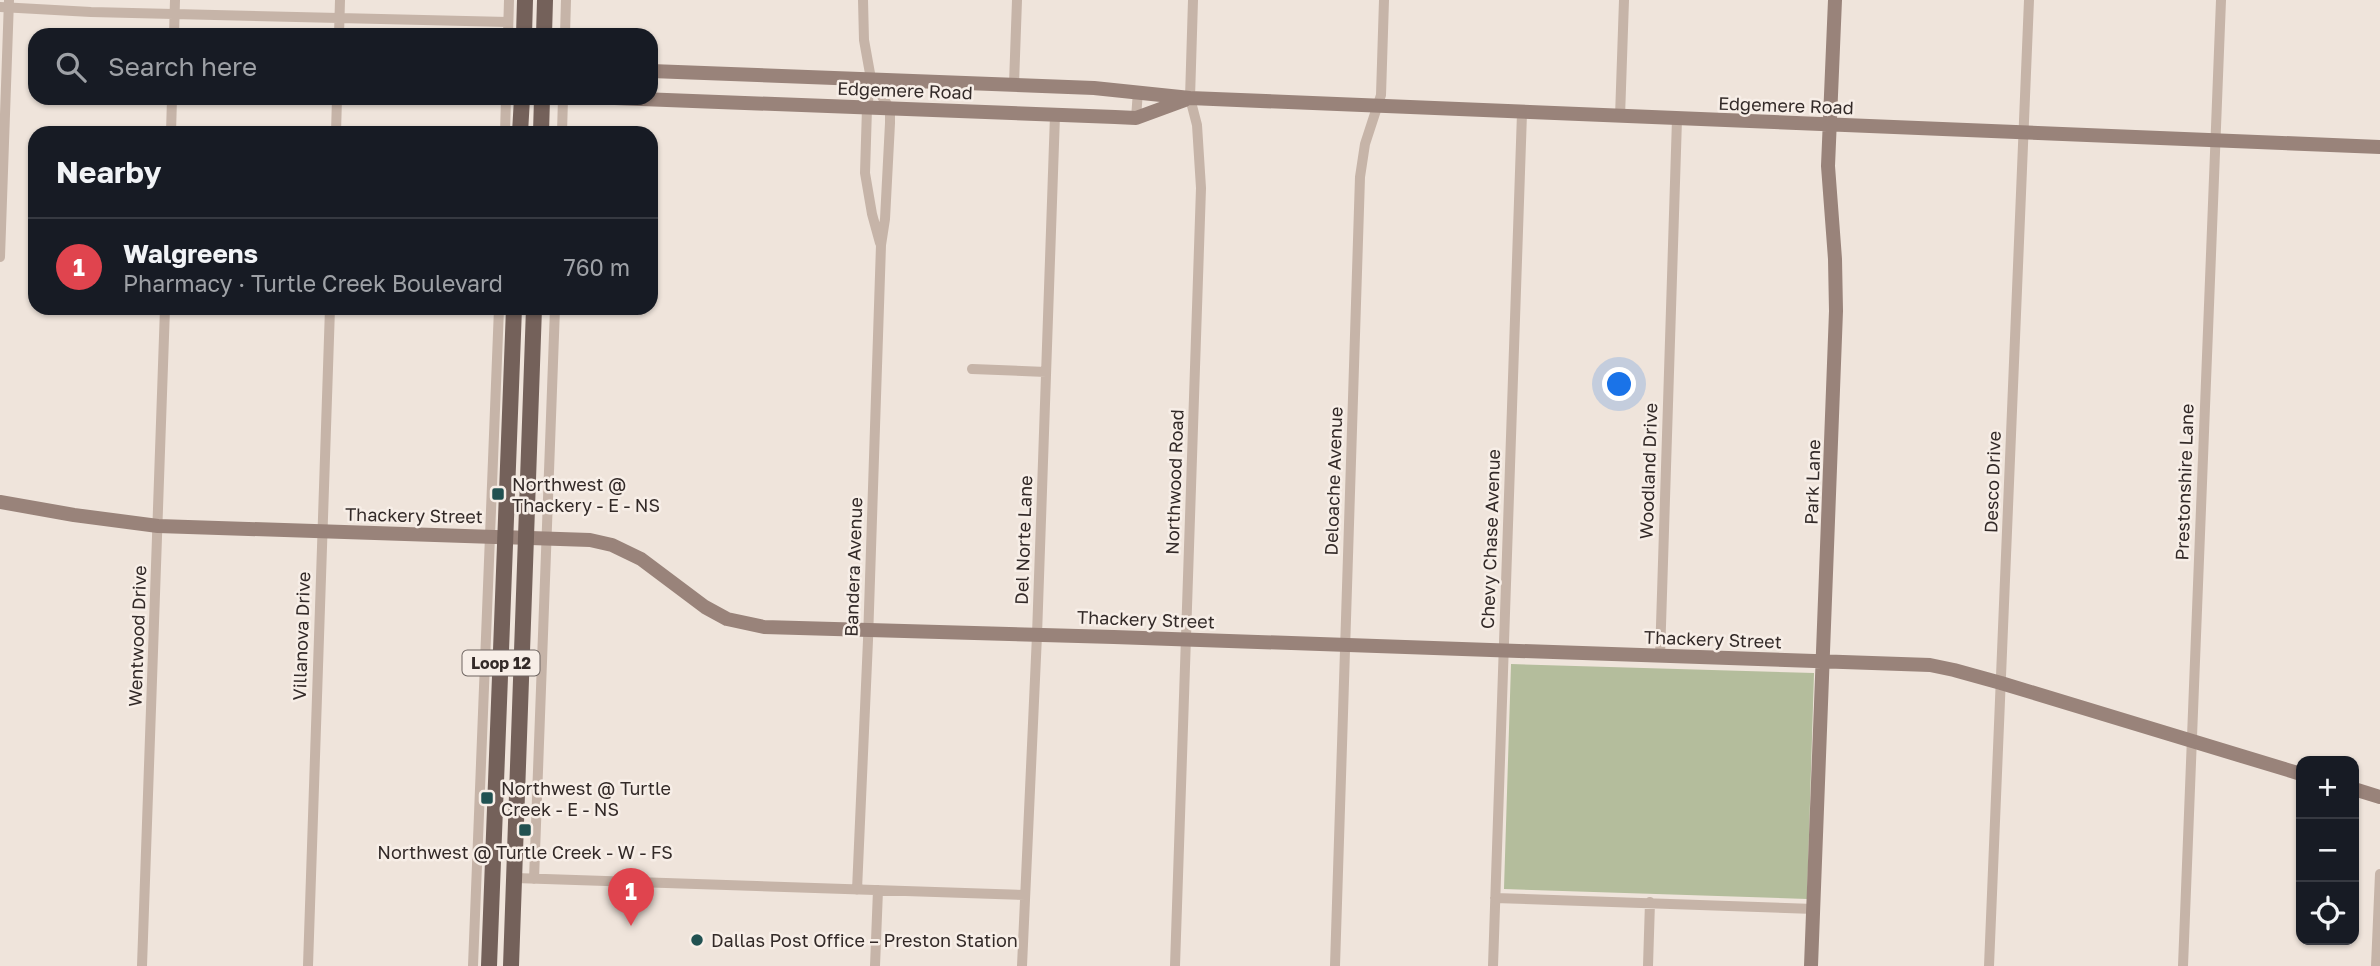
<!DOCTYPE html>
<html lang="en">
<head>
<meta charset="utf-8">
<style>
  :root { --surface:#171b24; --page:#20242c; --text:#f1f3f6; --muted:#9ea1a6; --line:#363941; --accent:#93aaac }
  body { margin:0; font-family:"Golos Text",sans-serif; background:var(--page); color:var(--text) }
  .controls { position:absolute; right:21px; bottom:21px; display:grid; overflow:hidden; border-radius:14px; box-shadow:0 2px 5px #0004 }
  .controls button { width:63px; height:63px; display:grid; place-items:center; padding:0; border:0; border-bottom:2px solid var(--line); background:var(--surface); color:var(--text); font:35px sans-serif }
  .you { position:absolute; left:1620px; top:385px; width:24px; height:24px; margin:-18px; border:5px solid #fff; border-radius:50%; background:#1a73e8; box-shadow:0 0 0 10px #1a73e833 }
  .badge { display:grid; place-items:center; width:46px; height:46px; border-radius:50%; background:var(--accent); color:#fff; font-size:23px; font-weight:700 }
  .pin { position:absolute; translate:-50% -58px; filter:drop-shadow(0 2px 4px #0008) }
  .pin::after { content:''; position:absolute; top:37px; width:24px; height:21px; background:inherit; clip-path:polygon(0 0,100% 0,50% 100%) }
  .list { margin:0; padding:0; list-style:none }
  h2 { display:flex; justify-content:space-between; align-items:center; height:91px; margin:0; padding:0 28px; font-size:30px }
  h2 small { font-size:23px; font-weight:400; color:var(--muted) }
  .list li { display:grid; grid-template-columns:46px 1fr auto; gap:21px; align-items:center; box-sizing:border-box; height:98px; padding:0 28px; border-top:2px solid var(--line) }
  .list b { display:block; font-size:26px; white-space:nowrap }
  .list p { margin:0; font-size:23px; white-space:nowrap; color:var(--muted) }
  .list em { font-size:23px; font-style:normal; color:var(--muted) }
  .icon { flex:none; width:38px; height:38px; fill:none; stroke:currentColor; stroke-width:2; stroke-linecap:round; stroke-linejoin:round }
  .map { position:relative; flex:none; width:2380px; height:966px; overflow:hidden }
  .search { position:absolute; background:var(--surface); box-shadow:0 2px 5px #0004; left:28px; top:28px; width:630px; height:77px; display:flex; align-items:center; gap:18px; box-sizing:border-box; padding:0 24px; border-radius:21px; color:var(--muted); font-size:26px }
  .panel { position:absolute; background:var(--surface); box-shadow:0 2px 5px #0004; left:28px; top:126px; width:630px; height:189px; border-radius:21px }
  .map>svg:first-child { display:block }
</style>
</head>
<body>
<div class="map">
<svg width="2380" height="966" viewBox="0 0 2380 966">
  <rect width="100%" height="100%" fill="#efe4db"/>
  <!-- green -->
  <path fill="#b4bd9c" d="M1511 664 1814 673 1807 899 1504 889Z"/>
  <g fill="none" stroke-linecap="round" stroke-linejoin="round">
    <!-- street -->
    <path stroke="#c6b4a8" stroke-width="10" d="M863 0 864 40 871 79 867 108 865 173 872 214 880 243
      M0 7 91 12 508 22
      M174 35 175 0
      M339 35 340 0
      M508 35 509 0
      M565 35 566 0
      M1014 84 1017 0
      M1620 117 1624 0
      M1136 118 1138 91
      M171 133 172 98
      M336 133 337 98
      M505 133 506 98
      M562 133 563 98
      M0 257 9 0
      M972 369 1046 372
      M1660 657 1677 119
      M515 878 1025 895
      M534 879 555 308
      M857 890 868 640 881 245 885 219 890 123V109L871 79
      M1495 898 1814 909
      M142 966 165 308
      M308 966 330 308
      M473 966 499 308
      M875 966 878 890
      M1022 966 1037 635 1055 115
      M1175 966 1201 188 1197 125 1190 98 1193 0
      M1335 966 1360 177 1365 144 1381 95 1384 0
      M1493 966 1522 113
      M1648 966 1650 902
      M1989 966 2029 0
      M2183 966 2221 0
      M2376 966 2380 874"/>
    <!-- secondary -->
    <path stroke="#99837a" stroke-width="14" d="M651 71 1094 88 1190 98 2380 147
      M615 98 1115 117 1136 118 1185 100
      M0 502 74 515 158 526 590 540 612 545 641 559 705 607 727 619 764 627 1114 637 1930 665 1954 670 2001 683 2301 774
      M2354 789 2380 797
      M1811 966 1836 311 1835 259 1828 166 1835 0"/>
    <!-- primary -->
    <path stroke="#74615a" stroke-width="16" d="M524 35 525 0
      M544 35 545 0
      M520 133 522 98
      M541 133 542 98
      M489 966 514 308
      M511 966 534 308"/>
  </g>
  <!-- markers -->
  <g fill="#215151" stroke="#f7eee7" stroke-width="2.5">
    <rect x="491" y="487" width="14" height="14" rx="3.5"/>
    <rect x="480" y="791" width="14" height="14" rx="3.5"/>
    <rect x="518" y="823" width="14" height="14" rx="3.5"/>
    <circle cx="697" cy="940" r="7"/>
  </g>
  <g text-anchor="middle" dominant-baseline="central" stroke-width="5" stroke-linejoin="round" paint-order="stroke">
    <!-- shield labels -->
    <rect fill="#f7eee7" stroke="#6e6561" stroke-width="2" x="462.5" y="650.5" width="77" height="25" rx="5"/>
    <g font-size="16" font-weight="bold" fill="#332a28">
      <text x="501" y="663">Loop 12</text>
    </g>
    <!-- street labels -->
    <g font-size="18" fill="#332a28" stroke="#f7eee7">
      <text transform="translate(905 90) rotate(2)">Edgemere Road</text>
      <text transform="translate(1786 105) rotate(2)">Edgemere Road</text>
      <text transform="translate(1648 471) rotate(-88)">Woodland Drive</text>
      <text transform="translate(1333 481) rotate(-88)">Deloache Avenue</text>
      <text transform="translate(1174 482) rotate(-88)">Northwood Road</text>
      <text transform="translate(1812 482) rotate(-88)">Park Lane</text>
      <text transform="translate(1992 482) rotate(-88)">Desco Drive</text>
      <text transform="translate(2184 482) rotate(-88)">Prestonshire Lane</text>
      <text transform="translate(414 515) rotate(1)">Thackery Street</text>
      <text transform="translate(1490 539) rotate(-88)">Chevy Chase Avenue</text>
      <text transform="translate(1023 540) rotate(-88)">Del Norte Lane</text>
      <text transform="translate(853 567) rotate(-88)">Bandera Avenue</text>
      <text transform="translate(1146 619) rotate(2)">Thackery Street</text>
      <text transform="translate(137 636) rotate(-88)">Wentwood Drive</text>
      <text transform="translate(301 636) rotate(-88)">Villanova Drive</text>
      <text transform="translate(1713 639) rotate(2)">Thackery Street</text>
    </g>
    <!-- poi labels -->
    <g font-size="18" fill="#332a28" stroke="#f7eee7" text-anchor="start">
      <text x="512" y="484">Northwest @<tspan x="512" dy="21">Thackery - E - NS</tspan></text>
      <text x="501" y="788">Northwest @ Turtle<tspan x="501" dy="21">Creek - E - NS</tspan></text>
      <text x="525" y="852" text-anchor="middle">Northwest @ Turtle Creek - W - FS</text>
      <text x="711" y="940">Dallas Post Office – Preston Station</text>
    </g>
  </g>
</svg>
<div class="controls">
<button>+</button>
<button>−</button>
<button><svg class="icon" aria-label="locate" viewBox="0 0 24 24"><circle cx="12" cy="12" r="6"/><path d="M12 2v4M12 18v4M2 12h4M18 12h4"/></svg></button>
</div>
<div class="you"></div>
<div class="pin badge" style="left:631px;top:926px;background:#e0444e">1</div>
<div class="search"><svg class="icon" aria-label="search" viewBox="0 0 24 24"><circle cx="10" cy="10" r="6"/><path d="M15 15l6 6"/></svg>Search here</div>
<section class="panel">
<h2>Nearby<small></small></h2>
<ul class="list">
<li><span class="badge" style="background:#e0444e">1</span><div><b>Walgreens</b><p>Pharmacy · Turtle Creek Boulevard</p></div><em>760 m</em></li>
</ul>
</section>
</div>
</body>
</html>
